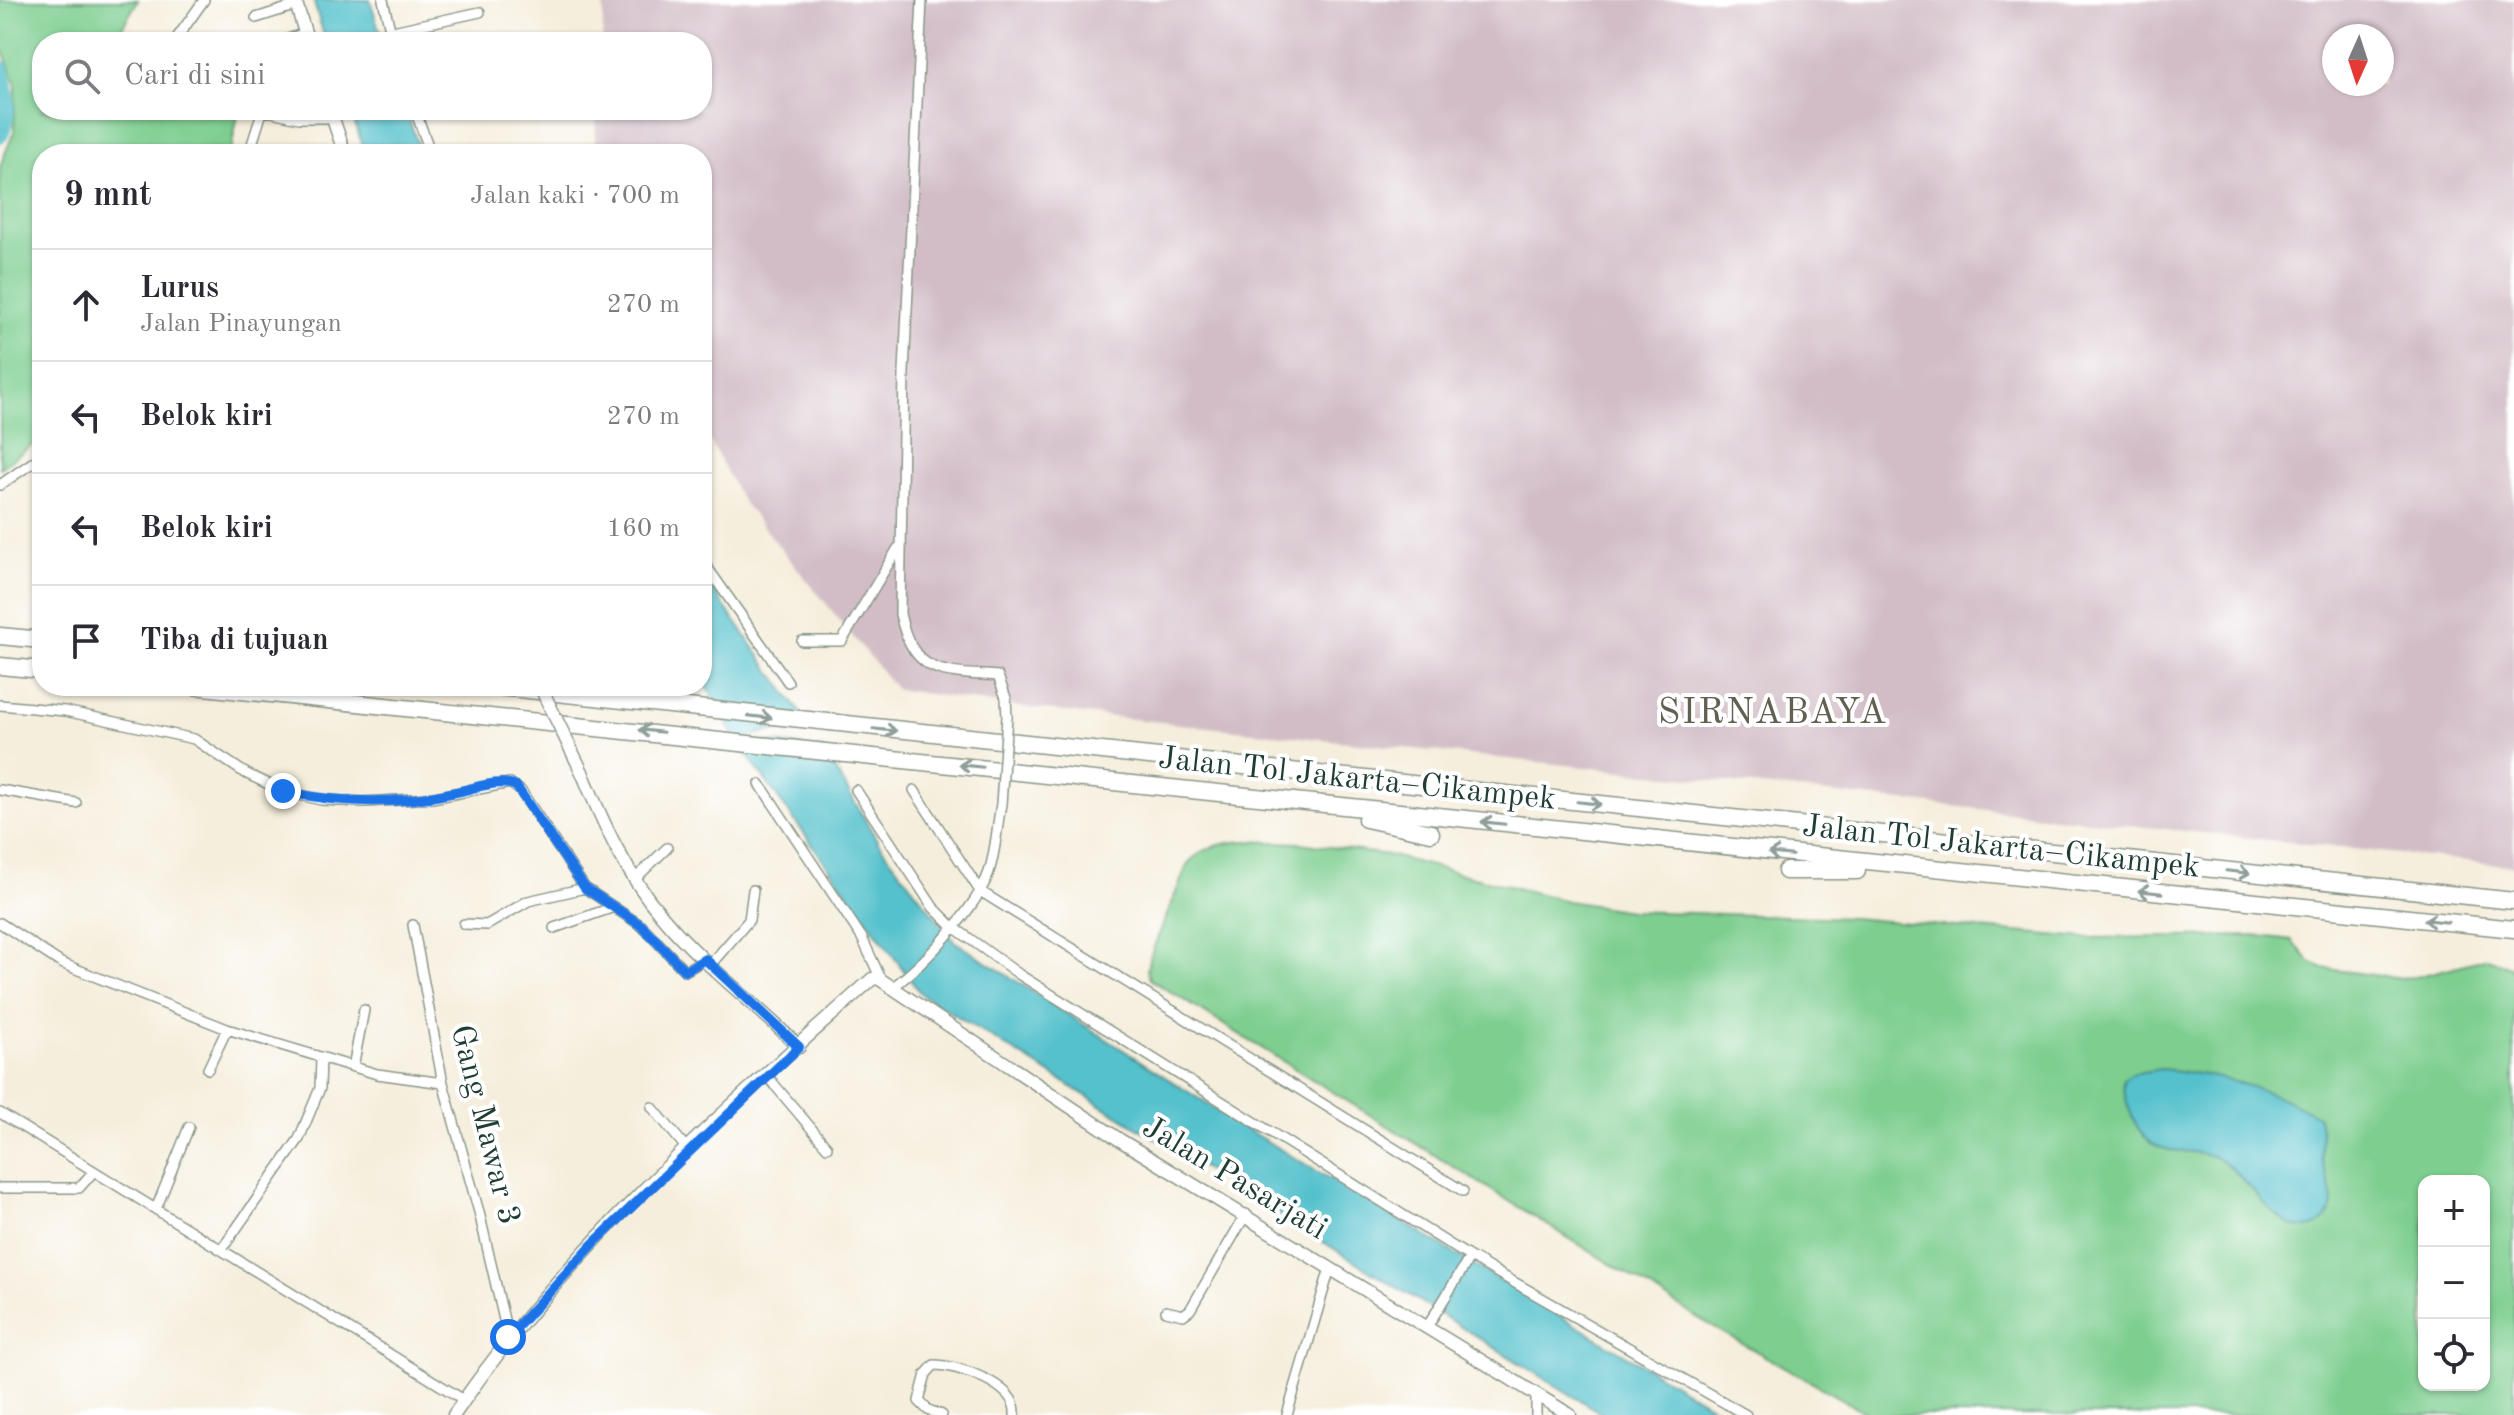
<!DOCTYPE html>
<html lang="id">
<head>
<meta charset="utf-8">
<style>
  :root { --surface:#fff; --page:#f2f2f3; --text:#2b2b33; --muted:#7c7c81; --line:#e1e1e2 }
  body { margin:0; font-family:"Old Standard TT",serif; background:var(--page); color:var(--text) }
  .controls { position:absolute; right:24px; bottom:24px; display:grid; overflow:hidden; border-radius:16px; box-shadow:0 2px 6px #0004 }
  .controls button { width:72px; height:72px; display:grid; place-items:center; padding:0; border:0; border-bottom:2px solid var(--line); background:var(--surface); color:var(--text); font:40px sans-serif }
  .compass { position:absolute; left:2322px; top:24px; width:72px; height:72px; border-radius:50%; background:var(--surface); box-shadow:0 2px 6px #0004; rotate:183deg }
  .stop { position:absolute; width:24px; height:24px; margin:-18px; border:6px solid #1a73e8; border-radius:50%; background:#fff }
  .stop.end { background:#1a73e8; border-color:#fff; box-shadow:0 2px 8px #0008 }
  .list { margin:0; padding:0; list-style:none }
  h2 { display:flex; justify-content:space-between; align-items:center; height:104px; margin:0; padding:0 32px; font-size:34px }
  h2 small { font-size:26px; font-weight:400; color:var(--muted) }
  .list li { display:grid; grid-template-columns:52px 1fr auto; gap:24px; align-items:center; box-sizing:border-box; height:112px; padding:0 32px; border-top:2px solid var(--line) }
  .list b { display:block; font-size:30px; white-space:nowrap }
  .list p { margin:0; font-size:26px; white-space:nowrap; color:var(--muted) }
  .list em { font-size:26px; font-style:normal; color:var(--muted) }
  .icon { flex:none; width:44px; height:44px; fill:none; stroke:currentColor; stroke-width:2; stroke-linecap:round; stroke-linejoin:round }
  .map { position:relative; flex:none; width:2514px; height:1415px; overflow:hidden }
  .search { position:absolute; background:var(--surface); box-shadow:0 2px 6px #0004; left:32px; top:32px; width:680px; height:88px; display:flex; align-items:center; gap:20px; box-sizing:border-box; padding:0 28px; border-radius:32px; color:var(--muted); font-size:30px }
  .panel { position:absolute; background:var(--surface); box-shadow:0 2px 6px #0004; left:32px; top:144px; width:680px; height:552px; border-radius:32px }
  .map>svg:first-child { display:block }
</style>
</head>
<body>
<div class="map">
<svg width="2514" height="1415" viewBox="0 0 2514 1415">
  <rect width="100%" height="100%" fill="#fff"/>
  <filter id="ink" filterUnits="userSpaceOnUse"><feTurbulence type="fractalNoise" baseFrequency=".0125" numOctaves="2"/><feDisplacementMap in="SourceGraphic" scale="16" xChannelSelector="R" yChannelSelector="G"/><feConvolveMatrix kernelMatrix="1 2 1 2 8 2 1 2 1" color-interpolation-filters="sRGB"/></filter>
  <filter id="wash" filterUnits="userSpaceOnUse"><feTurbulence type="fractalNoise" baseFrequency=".006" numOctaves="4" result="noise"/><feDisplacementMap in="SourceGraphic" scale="32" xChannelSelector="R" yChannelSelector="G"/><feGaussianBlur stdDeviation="1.8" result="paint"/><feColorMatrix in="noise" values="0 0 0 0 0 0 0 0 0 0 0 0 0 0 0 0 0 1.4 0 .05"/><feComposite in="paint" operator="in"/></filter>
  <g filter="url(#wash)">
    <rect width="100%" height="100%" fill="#f5eedc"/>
    <!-- industrial -->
    <path fill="#d2bdc6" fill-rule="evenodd" d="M604 0H2514V866L1010 706 896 689 742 501 702 426V154H594L597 110H702V42H602ZM2334 36H2382V84H2334Z"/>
    <!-- green -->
    <path fill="#7dce8f" stroke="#4e8662" stroke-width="2" fill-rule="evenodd" d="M0 0H138L118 35 99 42H42V110H239L230 154H42V438L0 468V166L14 132 16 85 0 43Z
      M1245 841 1300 843 1388 855 1567 901 1630 911 1852 918 2085 938 2259 936 2292 940 2309 961 2321 968 2395 978 2416 977 2488 958 2514 969V1415H1870L1711 1326 1150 979 1147 971 1149 959 1188 863C1206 846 1221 843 1245 841ZM2424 1181H2484V1385H2424Z"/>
    <!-- water -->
    <path fill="#54c1cc" stroke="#3a7f80" stroke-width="2" d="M313 0H370L383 42H326Z
      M350 110H406L421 154H366Z
      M702 575 807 722 740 739 823 749 880 845 954 941 1246 1129 1726 1415H1604L921 994 736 740 702 678Z
      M2161 1069C2215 1074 2270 1088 2317 1116 2327 1135 2317 1149 2324 1169 2330 1187 2342 1209 2321 1223 2282 1248 2251 1175 2217 1158 2195 1147 2167 1157 2148 1140 2134 1128 2122 1096 2124 1079L2131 1074Z"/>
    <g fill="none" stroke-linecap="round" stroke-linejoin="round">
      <!-- river -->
      <path stroke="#54c1cc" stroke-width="18" d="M0 69C6 88 9 116 0 134"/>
    </g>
  </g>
  <g filter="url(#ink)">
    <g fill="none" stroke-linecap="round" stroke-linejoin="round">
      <!-- street casing -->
      <g stroke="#8a9688" stroke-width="12">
        <path id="street" d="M383 0 393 42
          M922 0 904 372 900 614C914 676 941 672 998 676L1006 698 1007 717
          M256 18 297 5
          M174 42 204 0
          M280 42 305 33
          M342 42 480 12
          M262 110 299 118H333
          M415 110 431 154
          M249 154 262 112
          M0 485 42 456
          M702 560 788 682
          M802 641H842L898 548
          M0 705 65 711 194 739 245 773 283 791 321 800 364 802 432 798 510 783 521 791 585 888 642 926 685 971 705 959
          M760 784 862 938 881 979
          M0 790 76 803
          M856 790 933 907 952 926 1020 975 1470 1257 1746 1415
          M914 790 980 891 1463 1191
          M635 879 667 848
          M0 923 61 963 227 1029 377 1074 443 1083
          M464 924 487 925 528 901 585 888
          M413 925 443 1083 479 1212 508 1337
          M554 928 614 907
          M711 964 749 920 753 890
          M893 987C923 965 977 908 989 872 996 850 997 826 1001 804
          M353 1067 364 1010
          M208 1069 227 1029
          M767 1076 827 1147
          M652 1107 688 1150
          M0 1113 464 1400
          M0 1188H79L94 1171
          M156 1209 189 1127
          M222 1249 299 1139 320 1088 321 1058
          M1166 1311 1183 1315 1190 1310 1246 1214
          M1427 1327 1470 1257
          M942 1415 928 1410 919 1401 926 1374 934 1365C959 1365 1018 1385 1015 1415
          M1287 1415 1330 1268
          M1536 1415V1394"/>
      </g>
      <!-- secondary casing -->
      <g stroke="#8a9688" stroke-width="15">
        <path id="secondary" d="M295 0 308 42
          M330 110 345 154
          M582 772C603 823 625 873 662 916 702 964 754 1002 799 1047
          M454 1415C562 1253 727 1108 872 979L878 978 1120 1140 1570 1415"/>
      </g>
      <!-- highway casing -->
      <g stroke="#8a9688" stroke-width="19">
        <path id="highway" d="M0 636 42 640
          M0 666 42 670
          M194 686C967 766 1741 848 2514 929
          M490 686 2514 901
          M1366 819 1431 833
          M1786 871H1857"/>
      </g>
      <!-- street -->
      <use href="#street" stroke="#fff" stroke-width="9"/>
      <!-- secondary -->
      <use href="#secondary" stroke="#fff" stroke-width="12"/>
      <!-- highway -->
      <use href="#highway" stroke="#fff" stroke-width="16"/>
      <!-- street-bridge casing -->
      <g stroke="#8a9688" stroke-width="12" stroke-linecap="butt">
        <path id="street-bridge" d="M1001 804 1007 717"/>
      </g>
      <!-- secondary-bridge casing -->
      <g stroke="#8a9688" stroke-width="15" stroke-linecap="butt">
        <path id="secondary-bridge" d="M540 686 582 772"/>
      </g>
      <!-- street-bridge -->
      <use href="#street-bridge" stroke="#fff" stroke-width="9"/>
      <!-- secondary-bridge -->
      <use href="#secondary-bridge" stroke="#fff" stroke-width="12"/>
    </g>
    <!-- one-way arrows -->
    <defs><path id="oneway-shaft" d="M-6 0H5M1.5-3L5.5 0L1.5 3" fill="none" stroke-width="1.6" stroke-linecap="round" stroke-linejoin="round" transform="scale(2)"/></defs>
    <g stroke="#8f9e9a">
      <use href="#oneway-shaft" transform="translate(760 717) rotate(6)"/>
      <use href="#oneway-shaft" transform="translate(885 730) rotate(6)"/>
      <use href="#oneway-shaft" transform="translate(651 731) rotate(-174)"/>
      <use href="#oneway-shaft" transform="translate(971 766) rotate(-174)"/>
      <use href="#oneway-shaft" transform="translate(1589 803) rotate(6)"/>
      <use href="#oneway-shaft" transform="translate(1493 823) rotate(-174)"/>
      <use href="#oneway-shaft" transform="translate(1780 854) rotate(-174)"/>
      <use href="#oneway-shaft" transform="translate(2238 872) rotate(6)"/>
      <use href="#oneway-shaft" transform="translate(2150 892) rotate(-174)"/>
      <use href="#oneway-shaft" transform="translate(2436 921) rotate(-174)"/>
    </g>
  </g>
  <g fill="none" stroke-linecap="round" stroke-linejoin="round" filter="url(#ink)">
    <!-- route -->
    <path stroke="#1a73e8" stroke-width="10" d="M283 791C340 804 398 805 456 792 473 789 499 778 516 786L585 888 642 926 685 971 705 959 799 1047 595 1242 508 1337"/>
  </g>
  <g text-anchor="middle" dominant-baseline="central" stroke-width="8" stroke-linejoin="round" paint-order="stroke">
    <!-- street labels -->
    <g font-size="32" fill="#1f3d34" stroke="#fff">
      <text transform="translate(1357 780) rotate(6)">Jalan Tol Jakarta–Cikampek</text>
      <text transform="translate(2001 848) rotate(6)">Jalan Tol Jakarta–Cikampek</text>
      <text transform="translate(484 1125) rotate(76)">Gang Mawar 3</text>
      <text transform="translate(1234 1179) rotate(31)">Jalan Pasarjati</text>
    </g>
    <!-- quarter labels -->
    <g font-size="36" letter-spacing="2" fill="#626051" stroke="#fff">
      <text x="1773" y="714">SIRNABAYA</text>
    </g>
  </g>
</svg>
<div class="controls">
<button>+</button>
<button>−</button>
<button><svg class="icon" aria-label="locate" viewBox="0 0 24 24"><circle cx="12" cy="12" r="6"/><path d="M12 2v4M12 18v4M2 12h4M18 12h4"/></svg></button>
</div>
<svg class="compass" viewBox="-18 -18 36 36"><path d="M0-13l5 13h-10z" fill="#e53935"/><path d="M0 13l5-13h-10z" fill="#7c7c81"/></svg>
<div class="stop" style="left:508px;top:1337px"></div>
<div class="stop end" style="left:283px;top:791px"></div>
<div class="search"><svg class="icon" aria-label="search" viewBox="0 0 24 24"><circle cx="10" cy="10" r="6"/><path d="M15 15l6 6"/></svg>Cari di sini</div>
<section class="panel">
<h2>9 mnt<small>Jalan kaki · 700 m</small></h2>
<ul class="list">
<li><svg class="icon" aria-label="ahead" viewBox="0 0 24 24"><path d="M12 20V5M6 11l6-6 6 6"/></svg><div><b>Lurus</b><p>Jalan Pinayungan</p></div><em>270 m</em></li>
<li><svg class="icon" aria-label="left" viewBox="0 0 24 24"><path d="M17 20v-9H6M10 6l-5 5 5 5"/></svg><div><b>Belok kiri</b></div><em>270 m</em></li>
<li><svg class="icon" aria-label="left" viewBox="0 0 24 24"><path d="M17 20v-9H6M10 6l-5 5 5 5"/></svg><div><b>Belok kiri</b></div><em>160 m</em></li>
<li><svg class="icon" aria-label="arrive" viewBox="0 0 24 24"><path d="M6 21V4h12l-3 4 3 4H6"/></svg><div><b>Tiba di tujuan</b></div></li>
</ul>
</section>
</div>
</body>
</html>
